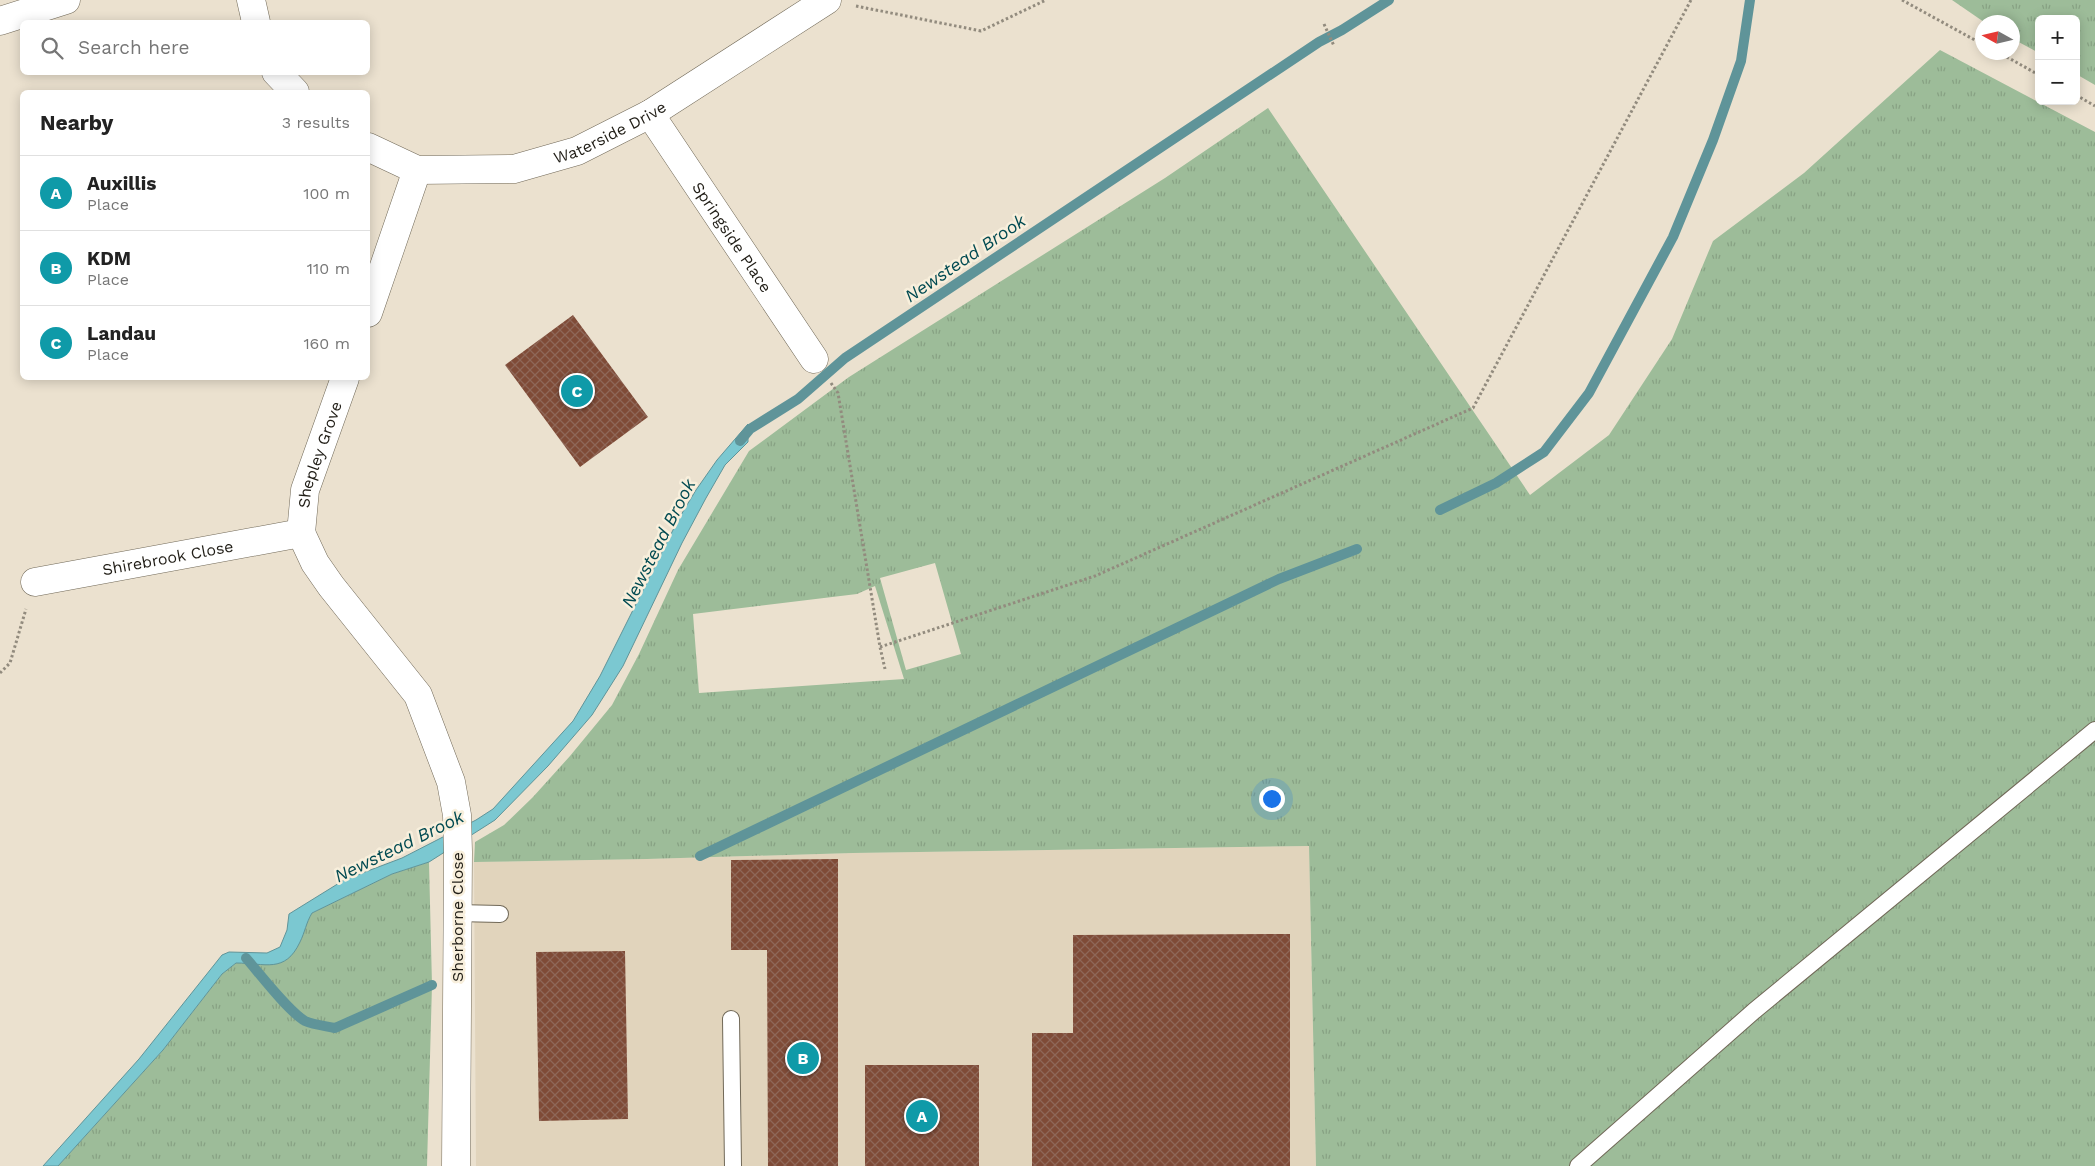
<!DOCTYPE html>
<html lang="en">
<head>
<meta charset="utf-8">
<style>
  :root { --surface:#fff; --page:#f2f2f2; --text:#222; --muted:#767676; --line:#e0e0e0; --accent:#b45309 }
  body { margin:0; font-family:"Work Sans",sans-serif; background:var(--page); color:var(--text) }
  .controls { position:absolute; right:15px; top:15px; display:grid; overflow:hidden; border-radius:8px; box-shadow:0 2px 12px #0003 }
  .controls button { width:45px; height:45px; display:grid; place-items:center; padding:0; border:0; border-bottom:1px solid var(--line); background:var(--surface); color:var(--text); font:25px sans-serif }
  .compass { position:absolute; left:1975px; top:15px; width:45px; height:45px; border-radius:50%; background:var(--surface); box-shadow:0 2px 12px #0003; rotate:278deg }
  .you { position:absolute; left:1271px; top:798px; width:18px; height:18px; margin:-12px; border:4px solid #fff; border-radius:50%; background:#1a73e8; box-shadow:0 0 0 8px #1a73e833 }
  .badge { display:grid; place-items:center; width:32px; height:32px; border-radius:50%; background:var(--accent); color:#fff; font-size:16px; font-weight:700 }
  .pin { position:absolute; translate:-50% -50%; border:2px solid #fff; box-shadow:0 1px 5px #0006 }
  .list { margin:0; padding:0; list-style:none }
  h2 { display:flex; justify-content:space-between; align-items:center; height:65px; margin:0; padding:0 20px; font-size:21px }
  h2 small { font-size:16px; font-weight:400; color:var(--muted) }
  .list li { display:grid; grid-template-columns:32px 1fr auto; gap:15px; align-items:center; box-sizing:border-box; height:75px; padding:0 20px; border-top:1px solid var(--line) }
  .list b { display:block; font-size:19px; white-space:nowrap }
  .list p { margin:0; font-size:16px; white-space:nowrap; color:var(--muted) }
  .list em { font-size:16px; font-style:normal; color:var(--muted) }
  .icon { flex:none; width:28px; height:28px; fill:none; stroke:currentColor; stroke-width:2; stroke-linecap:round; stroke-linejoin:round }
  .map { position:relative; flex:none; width:2095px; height:1166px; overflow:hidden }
  .search { position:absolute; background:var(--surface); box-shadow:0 2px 12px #0003; left:20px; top:20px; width:350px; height:55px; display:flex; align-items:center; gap:12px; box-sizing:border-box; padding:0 18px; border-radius:8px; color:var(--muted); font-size:19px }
  .panel { position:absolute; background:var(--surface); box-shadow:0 2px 12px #0003; left:20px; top:90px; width:350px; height:290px; border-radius:8px }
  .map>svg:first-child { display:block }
</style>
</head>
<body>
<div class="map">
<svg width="2095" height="1166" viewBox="0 0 2095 1166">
  <defs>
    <pattern id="grass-tufts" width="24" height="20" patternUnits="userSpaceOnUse" patternTransform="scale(1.25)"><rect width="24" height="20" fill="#9dbc99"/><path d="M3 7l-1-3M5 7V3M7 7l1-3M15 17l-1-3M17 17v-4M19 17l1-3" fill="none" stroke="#87a183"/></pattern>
    <pattern id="building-cross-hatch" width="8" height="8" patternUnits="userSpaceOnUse" patternTransform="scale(1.25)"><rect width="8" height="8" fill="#7f4b37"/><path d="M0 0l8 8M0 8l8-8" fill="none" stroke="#8e6758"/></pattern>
  </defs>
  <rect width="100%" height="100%" fill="#ebe1cf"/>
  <!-- built -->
  <path fill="#e1d4bc" d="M1309 846 1316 1166H476L474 862 647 859 853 853Z"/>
  <!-- grass -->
  <path fill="url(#grass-tufts)" fill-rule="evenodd" d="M1952 0H2095V85L2076 74V19H2039V53L2013 39 2012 22H1984Z
    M1940 50 2095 132V1166H1316L1309 846 853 853 647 859 474 862 475 842 504 825 533 797 570 756 612 705 639 654 678 570 749 451 849 377 1165 178 1268 108 1530 495 1609 435 1672 339 1713 241 1804 173ZM935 563 961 654 906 670 880 578ZM875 586 904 679 699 693 693 614 857 594Z
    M429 862 432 985 427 1166H58L163 1050 222 974 236 963H250L300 942 305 924 312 913 392 874Z"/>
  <!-- water -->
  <path fill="#7bc8d1" stroke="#5f9499" d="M748 424V442L725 465 706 498 682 543 623 666 592 715 548 766 495 820 429 862 392 874 312 913C306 923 305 932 300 942 285 974 265 963 236 963L222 974 163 1050 58 1166H43L139 1059 222 955 229 952 267 953 280 947 287 930 289 914 344 880 402 858 476 820 493 809 573 721 600 676 678 520 696 490 717 460Z"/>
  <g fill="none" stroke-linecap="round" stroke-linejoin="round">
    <!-- stream -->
    <path stroke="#5f9499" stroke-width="10" d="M740 441 750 429 798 399 845 358 1319 42 1342 30 1389 0
      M1440 510 1496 483 1544 452 1589 393 1673 237 1713 140 1741 61 1750 0
      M700 856 1279 579 1357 549
      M246 958C260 974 288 1011 305 1021 314 1025 326 1026 335 1028L432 985"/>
  </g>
  <!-- building -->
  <path fill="url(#building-cross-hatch)" d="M573 315 648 417 580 467 505 365Z
    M838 859V1166H768L767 950H731V860Z
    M1290 934V1166H1032V1033H1073V935Z
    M625 951 628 1119 539 1121 536 952Z
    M865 1065H979V1166H865Z"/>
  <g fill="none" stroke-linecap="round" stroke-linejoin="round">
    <!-- lane casing -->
    <g stroke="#716958" stroke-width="18">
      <path id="lane" d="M457 913 500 914
        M731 1019 733 1166
        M1578 1166 1754 1011 2095 730"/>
    </g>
    <!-- street casing -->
    <g stroke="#716958" stroke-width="29">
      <g id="street">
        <path d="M251 0 256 22"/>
        <path d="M0 21 66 0"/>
        <path d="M276 72 295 92"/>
        <path id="s1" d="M650 114 814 359"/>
        <path id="s2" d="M368 147 417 170 514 169 577 151 650 114 827 0"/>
        <path d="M368 313 417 170"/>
        <path d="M301 533 315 563 331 586 418 695 451 782 457 815 458 852 456 1166"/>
        <path id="s3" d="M301 533 305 490 345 378"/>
        <path id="s4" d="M35 582 301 533"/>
      </g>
    </g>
    <!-- path -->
    <path stroke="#928b7e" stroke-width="3" stroke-dasharray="2.5 2.5" stroke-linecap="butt" d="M1902 0 1982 44
      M856 6 981 31 1046 0
      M1324 24 1334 46
      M1998 52 2039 75
      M2076 95 2095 106
      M831 383 838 393 880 647 885 669
      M880 647 1095 576 1473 408 1691 0
      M0 673 10 663 26 609"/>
    <!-- lane -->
    <use href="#lane" stroke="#fff" stroke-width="16"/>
    <!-- street -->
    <use href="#street" stroke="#fff" stroke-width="28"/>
  </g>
  <g text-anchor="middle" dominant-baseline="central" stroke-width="5" stroke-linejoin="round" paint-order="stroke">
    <!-- street labels -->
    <g font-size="16" fill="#1f1c15" stroke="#f8efdc">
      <text stroke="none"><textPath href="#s2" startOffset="254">Waterside Drive</textPath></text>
      <text stroke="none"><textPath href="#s1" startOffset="148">Springside Place</textPath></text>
      <text stroke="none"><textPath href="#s3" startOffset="81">Shepley Grove</textPath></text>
      <text stroke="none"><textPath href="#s4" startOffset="135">Shirebrook Close</textPath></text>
      <text transform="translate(457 917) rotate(-90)">Sherborne Close</text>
    </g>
    <!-- water labels -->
    <g font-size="18" font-style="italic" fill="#004a51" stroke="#f8efdc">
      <text transform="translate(965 258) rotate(-34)">Newstead Brook</text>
      <text transform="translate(658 543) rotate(-63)">Newstead Brook</text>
      <text transform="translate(399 846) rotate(-26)">Newstead Brook</text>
    </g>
  </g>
</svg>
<div class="controls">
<button>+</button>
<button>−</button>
</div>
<svg class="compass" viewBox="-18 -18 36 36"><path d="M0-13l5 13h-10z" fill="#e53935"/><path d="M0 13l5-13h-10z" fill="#767676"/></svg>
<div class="you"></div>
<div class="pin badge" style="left:922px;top:1116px;background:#0f9aa8">A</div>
<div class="pin badge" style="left:803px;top:1058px;background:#0f9aa8">B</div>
<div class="pin badge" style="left:577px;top:391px;background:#0f9aa8">C</div>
<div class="search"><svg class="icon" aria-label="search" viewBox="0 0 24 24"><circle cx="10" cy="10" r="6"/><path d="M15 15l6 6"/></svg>Search here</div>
<section class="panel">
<h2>Nearby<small>3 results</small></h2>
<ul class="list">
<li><span class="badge" style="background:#0f9aa8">A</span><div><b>Auxillis</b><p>Place</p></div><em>100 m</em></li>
<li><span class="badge" style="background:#0f9aa8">B</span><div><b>KDM</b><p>Place</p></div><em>110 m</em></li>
<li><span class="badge" style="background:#0f9aa8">C</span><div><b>Landau</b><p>Place</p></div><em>160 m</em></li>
</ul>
</section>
</div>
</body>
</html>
